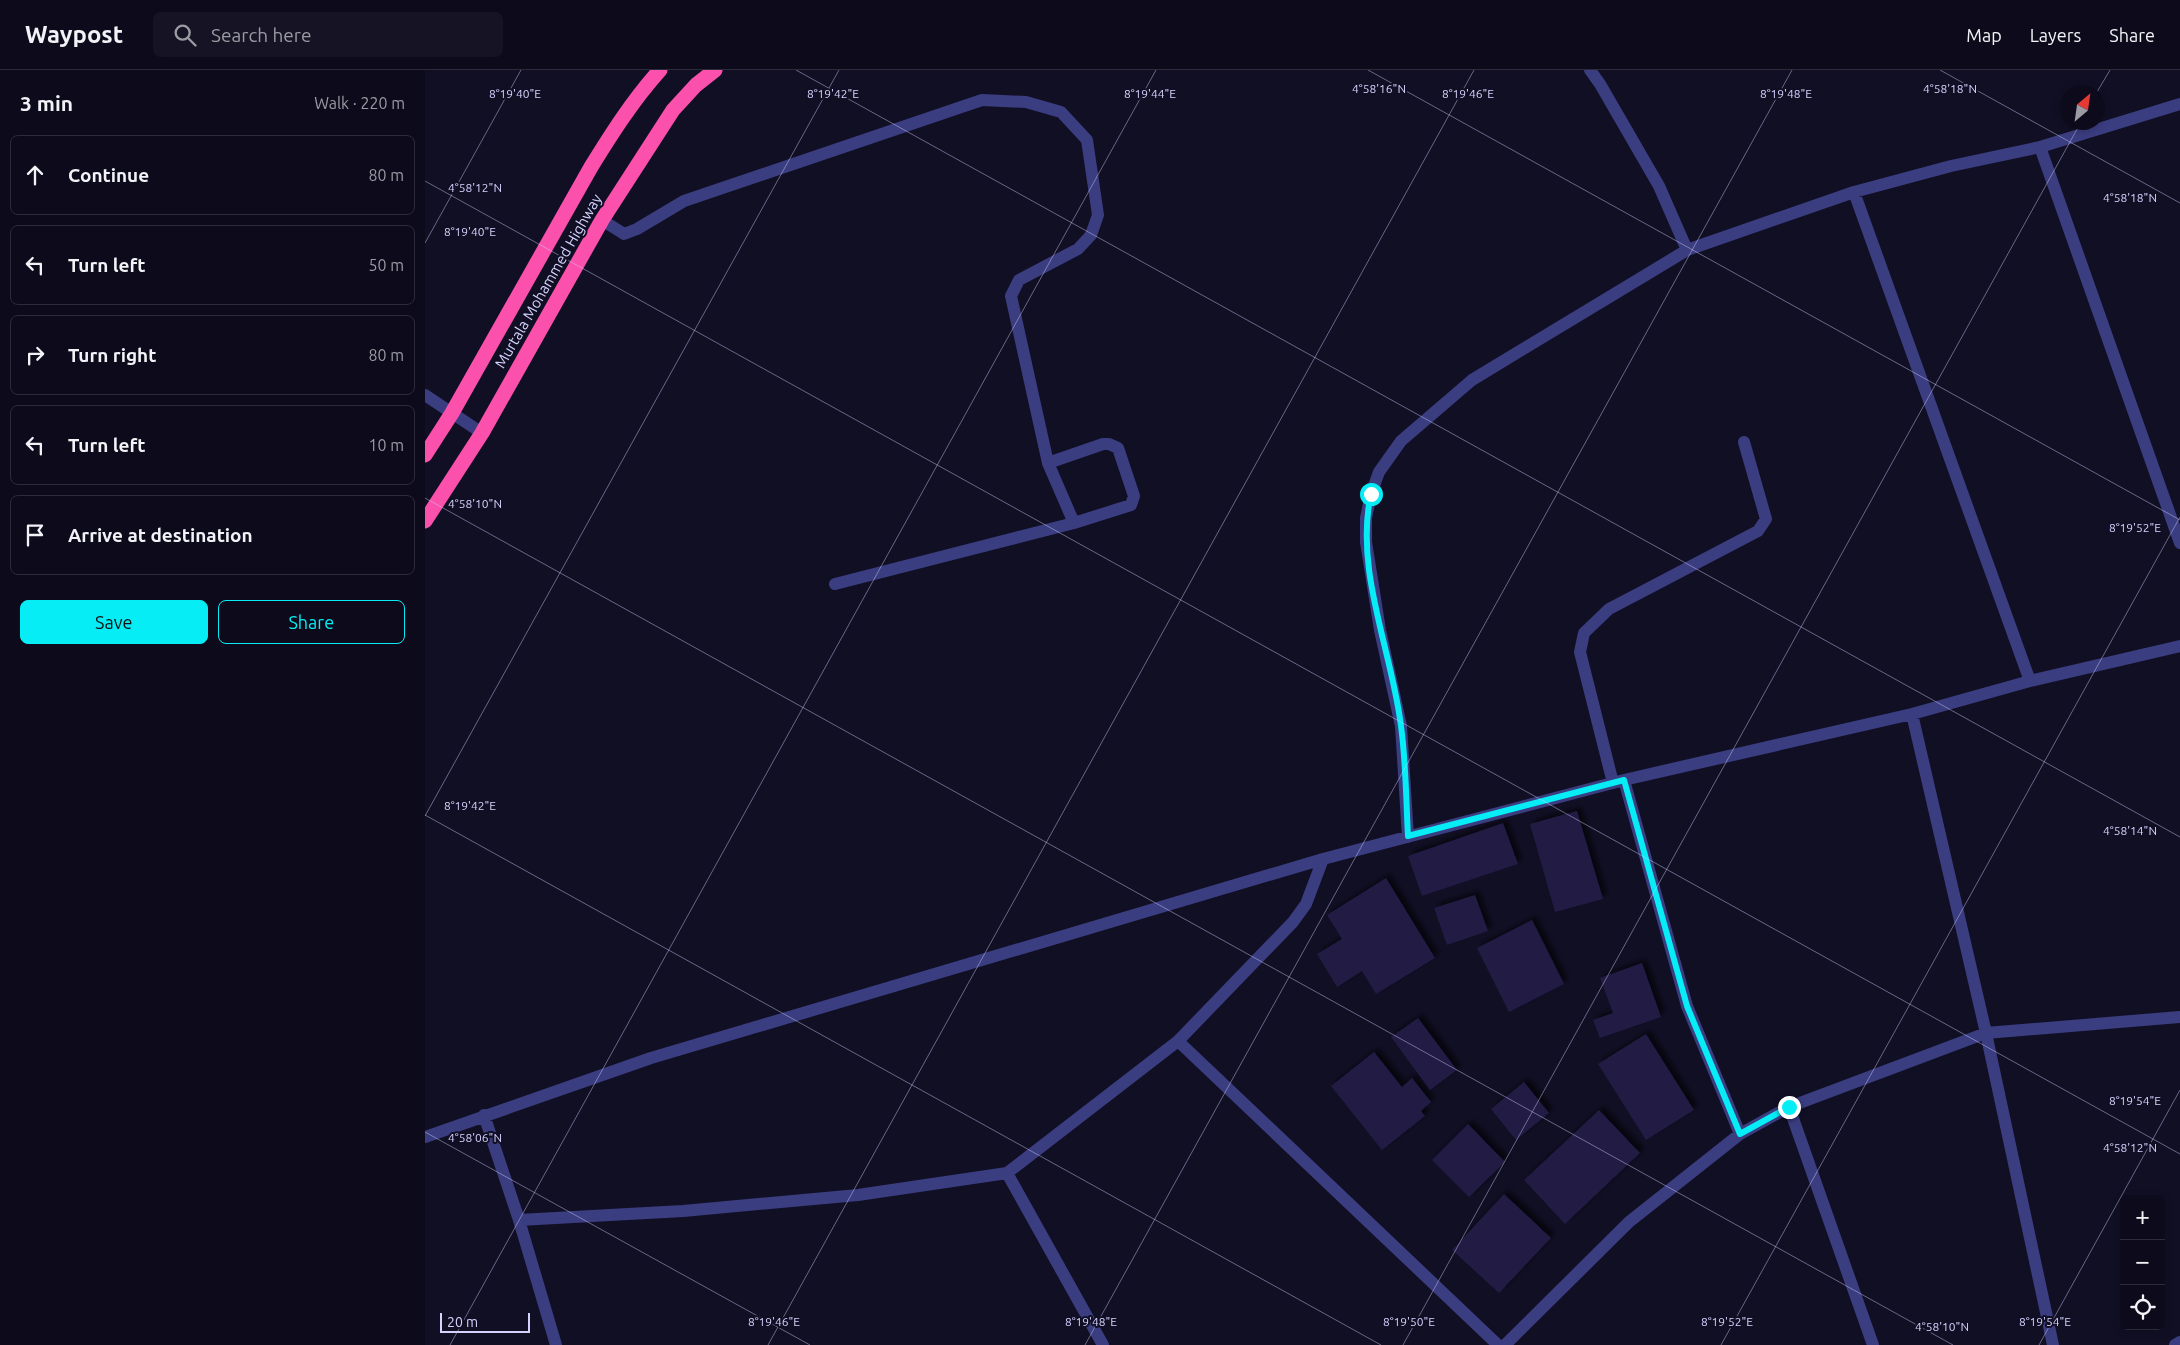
<!DOCTYPE html>
<html lang="en">
<head>
<meta charset="utf-8">
<style>
  :root { --surface:#0d0b1b; --page:#161424; --text:#f1f3f6; --muted:#9a9ba3; --line:#2d2b3a; --accent:#06edf6 }
  body { margin:0; font-family:Ubuntu,sans-serif; background:var(--page); color:var(--text) }
  .controls { position:absolute; right:15px; bottom:15px; display:grid; overflow:hidden; border-radius:8px; box-shadow:0 2px 8px #0003 }
  .controls button { width:45px; height:45px; display:grid; place-items:center; padding:0; border:0; border-bottom:1px solid var(--line); background:var(--surface); color:var(--text); font:25px sans-serif }
  .compass { position:absolute; left:1635px; top:15px; width:45px; height:45px; border-radius:50%; background:var(--surface); box-shadow:0 2px 8px #0003; rotate:29deg }
  .scale { position:absolute; left:15px; bottom:12px; width:90px; box-sizing:border-box; padding-left:5px; border:2px solid #d5d3fe; border-top:0; font-size:14px; line-height:18px; white-space:nowrap; color:#d5d3fe; -webkit-text-stroke:4px #110f24; paint-order:stroke }
  .stop { position:absolute; width:15px; height:15px; margin:-11px; border:4px solid #06edf6; border-radius:50%; background:#fff }
  .stop.end { background:#06edf6; border-color:#fff; box-shadow:0 1px 5px #0008 }
  .list { margin:0; padding:0; list-style:none }
  h2 { display:flex; justify-content:space-between; align-items:center; height:65px; margin:0; padding:0 20px; font-size:21px }
  h2 small { font-size:16px; font-weight:400; color:var(--muted) }
  .list li { display:grid; grid-template-columns:32px 1fr auto; gap:15px; align-items:center; box-sizing:border-box; height:80px; margin:0 10px 10px; padding:0 10px; border:1px solid var(--line); border-radius:8px }
  .list b { display:block; font-size:19px; white-space:nowrap }
  .list em { font-size:16px; font-style:normal; color:var(--muted) }
  .actions { display:flex; gap:10px; padding:15px 20px }
  .actions a { flex:1; padding:11px 0; border:1px solid var(--accent); border-radius:8px; text-align:center; font-size:18px; color:var(--accent) }
  .actions .main { background:var(--accent); color:#111 }
  .icon { flex:none; width:28px; height:28px; fill:none; stroke:currentColor; stroke-width:2; stroke-linecap:round; stroke-linejoin:round }
  .map { position:relative; flex:none; width:1755px; height:1275px; overflow:hidden }
  header { display:flex; align-items:center; gap:30px; box-sizing:border-box; height:70px; padding:0 25px; background:var(--surface); border-bottom:1px solid var(--line) }
  header strong { font-size:24px }
  nav { display:flex; gap:28px; margin-inline-start:auto; font-size:18px }
  .search { width:350px; height:45px; background:var(--page); display:flex; align-items:center; gap:12px; box-sizing:border-box; padding:0 18px; border-radius:8px; color:var(--muted); font-size:19px }
  main { display:flex }
  aside { flex:1; background:var(--surface) }
  .map>svg:first-child { display:block }
</style>
</head>
<body>
<header>
<strong>Waypost</strong>
<div class="search"><svg class="icon" aria-label="search" viewBox="0 0 24 24"><circle cx="10" cy="10" r="6"/><path d="M15 15l6 6"/></svg>Search here</div>
<nav><a>Map</a><a>Layers</a><a>Share</a></nav>
</header>
<main>
<aside>
<h2>3 min<small>Walk · 220 m</small></h2>
<ul class="list">
<li><svg class="icon" aria-label="ahead" viewBox="0 0 24 24"><path d="M12 20V5M6 11l6-6 6 6"/></svg><div><b>Continue</b></div><em>80 m</em></li>
<li><svg class="icon" aria-label="left" viewBox="0 0 24 24"><path d="M17 20v-9H6M10 6l-5 5 5 5"/></svg><div><b>Turn left</b></div><em>50 m</em></li>
<li><svg class="icon" aria-label="right" viewBox="0 0 24 24"><path d="M7 20v-9h11M14 6l5 5-5 5"/></svg><div><b>Turn right</b></div><em>80 m</em></li>
<li><svg class="icon" aria-label="left" viewBox="0 0 24 24"><path d="M17 20v-9H6M10 6l-5 5 5 5"/></svg><div><b>Turn left</b></div><em>10 m</em></li>
<li><svg class="icon" aria-label="arrive" viewBox="0 0 24 24"><path d="M6 21V4h12l-3 4 3 4H6"/></svg><div><b>Arrive at destination</b></div></li>
</ul>
<div class="actions"><a class="main">Save</a><a>Share</a></div>
</aside>
<div class="map">
<svg width="1755" height="1275" viewBox="0 0 1755 1275">
  <defs>
    <filter id="shadow"><feDropShadow dx="4.5" dy="-4.5" stdDeviation="2.5" flood-color="#0009"/></filter>
  </defs>
  <rect width="100%" height="100%" fill="#110f24"/>
  <!-- building -->
  <path fill="#211b44" filter="url(#shadow)" d="M1152 741 1178 829 1130 842 1105 754Z
    M1078 753 1093 794 997 826 983 786Z
    M961 808 1010 888 951 924 937 901 912 917 892 884 917 869 902 845Z
    M1050 825 1063 861 1022 875 1009 838Z
    M1107 850 1139 914 1084 942 1052 878Z
    M1217 893 1236 947 1175 968 1168 950 1188 943 1175 908Z
    M993 948 1032 1000 1005 1020 966 967Z
    M1221 964 1269 1040 1221 1070 1173 994Z
    M949 982 977 1017 987 1008 1006 1032 996 1041 1000 1046 957 1080 906 1016Z
    M1099 1012 1124 1043 1091 1070 1066 1039Z
    M1174 1040 1215 1083 1140 1154 1099 1110Z
    M1043 1054 1080 1092 1044 1127 1007 1090Z
    M1079 1124 1126 1168 1074 1223 1027 1180Z"/>
  <g fill="none" stroke-linecap="round" stroke-linejoin="round">
    <!-- minor -->
    <path stroke="#3b3d81" stroke-width="12" d="M1165 0 1175 14 1234 116 1262 180
      M1615 77 1755 473
      M1429 122 1605 611
      M177 150 199 164 212 159 259 131 557 30 601 32 636 42 662 70 673 145 666 165 653 179 594 210 586 226 623 393 649 453 706 435 709 426 693 378 684 374H678L623 393
      M0 325 57 363
      M410 514 649 453
      M1487 644 1561 963 1628 1275
      M1199 710 1262 936 1315 1064
      M1188 713 1155 582 1159 563 1184 539 1333 461 1341 449 1319 372
      M983 767 976 656 955 560 941 472V448L946 424 954 402 976 371 1047 310 1262 180 1429 122 1526 96 1615 77 1755 34
      M753 971 1073 1275
      M1364 1037 1448 1275
      M59 1045 94 1150 131 1275
      M0 1067 226 988 898 789 1199 710 1487 644 1605 611 1755 576
      M582 1103 678 1275
      M94 1150 258 1141 433 1125 582 1103 753 971 868 852 881 834 898 789
      M1080 1275 1204 1152 1315 1064 1364 1037 1561 963 1755 947
      M1750 1275 1755 1272"/>
    <!-- highway -->
    <path stroke="#fb51ac" stroke-width="15" d="M0 385 27 343 166 97C187 63 208 30 235 0
      M0 451 57 363 177 150 248 40 271 15 290 0"/>
  </g>
  <g fill="none" stroke-linecap="round" stroke-linejoin="round">
    <!-- route -->
    <path stroke="#06edf6" stroke-width="6" d="M946 424C929 500 967 581 976 656 981 692 981 730 983 766L1199 710 1262 936 1315 1064 1364 1037"/>
  </g>
  <!-- ticks -->
  <path fill="none" stroke="#d5d3fe" stroke-width="1" stroke-opacity="0.45" d="M371 0 1755 767M943 0 1755 450M1515 0 1755 133M1672 22 1685 0M0 111 1755 1084M0 173 96 0M0 428 1528 1275M0 745 956 1275M0 746 414 0M0 1062 385 1275M25 1275 731 0M343 1275 1049 0M660 1275 1367 0M978 1275 1656 52M1296 1275 1755 447M1614 1275 1755 1020"/>
  <g text-anchor="middle" dominant-baseline="central" stroke-width="4" stroke-linejoin="round" paint-order="stroke">
    <!-- street labels -->
    <g font-size="15" fill="#d5d3fe" stroke="#110f24">
      <text transform="translate(123 211) rotate(-60)">Murtala Mohammed Highway</text>
    </g>
  </g>
  <g font-size="12" text-anchor="middle" fill="#d5d3fe" stroke="#110f24" stroke-width="4" stroke-linejoin="round" paint-order="stroke">
    <text x="954" y="23">4°58'16"N</text>
    <text x="1525" y="23">4°58'18"N</text>
    <text x="90" y="28">8°19'40"E</text>
    <text x="408" y="28">8°19'42"E</text>
    <text x="725" y="28">8°19'44"E</text>
    <text x="1043" y="28">8°19'46"E</text>
    <text x="1361" y="28">8°19'48"E</text>
    <text x="50" y="122">4°58'12"N</text>
    <text x="1705" y="132">4°58'18"N</text>
    <text x="45" y="166">8°19'40"E</text>
    <text x="50" y="438">4°58'10"N</text>
    <text x="1710" y="462">8°19'52"E</text>
    <text x="45" y="740">8°19'42"E</text>
    <text x="1705" y="765">4°58'14"N</text>
    <text x="1710" y="1035">8°19'54"E</text>
    <text x="50" y="1072">4°58'06"N</text>
    <text x="1705" y="1082">4°58'12"N</text>
    <text x="349" y="1256">8°19'46"E</text>
    <text x="666" y="1256">8°19'48"E</text>
    <text x="984" y="1256">8°19'50"E</text>
    <text x="1302" y="1256">8°19'52"E</text>
    <text x="1620" y="1256">8°19'54"E</text>
    <text x="1517" y="1261">4°58'10"N</text>
  </g>
</svg>
<div class="controls">
<button>+</button>
<button>−</button>
<button><svg class="icon" aria-label="locate" viewBox="0 0 24 24"><circle cx="12" cy="12" r="6"/><path d="M12 2v4M12 18v4M2 12h4M18 12h4"/></svg></button>
</div>
<svg class="compass" viewBox="-18 -18 36 36"><path d="M0-13l5 13h-10z" fill="#e53935"/><path d="M0 13l5-13h-10z" fill="#9a9ba3"/></svg>
<div class="scale">20 m</div>
<div class="stop" style="left:946px;top:424px"></div>
<div class="stop end" style="left:1364px;top:1037px"></div>
</div>
</main>
</body>
</html>
